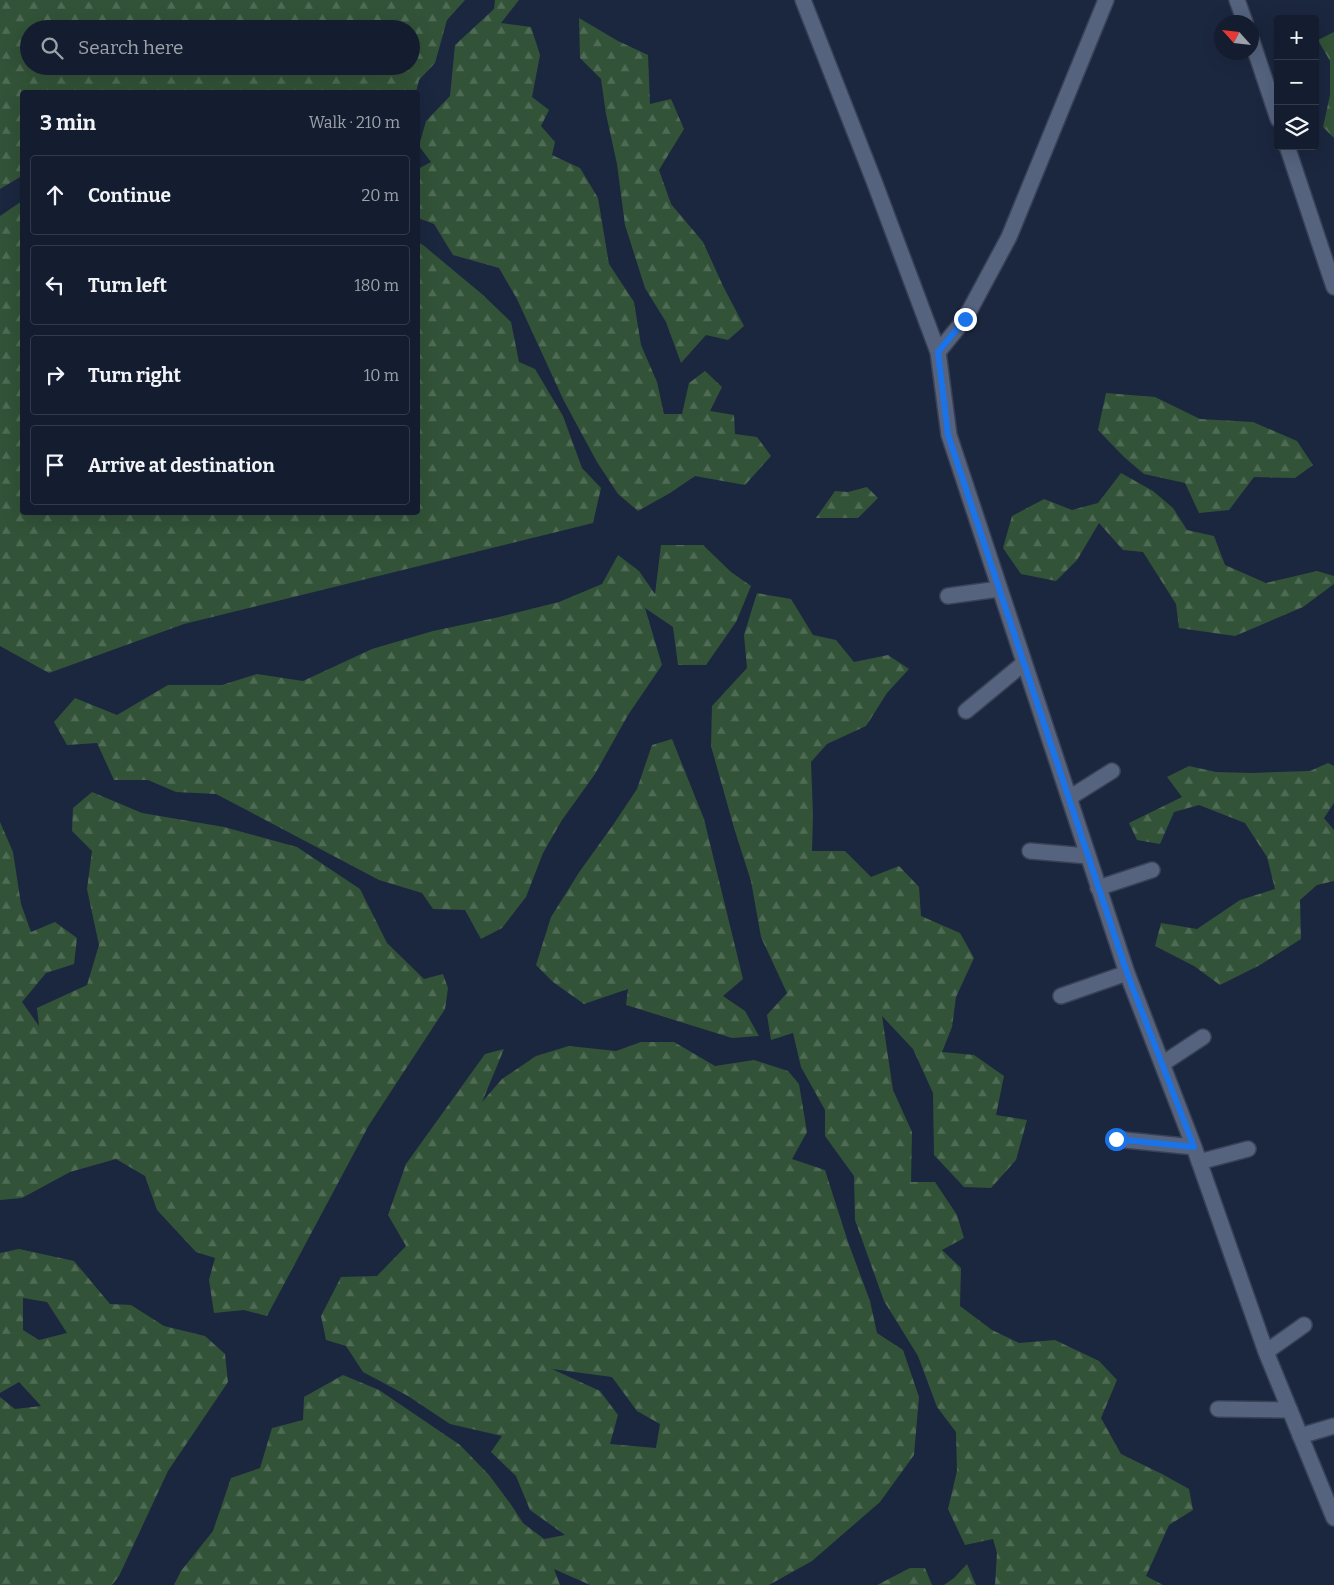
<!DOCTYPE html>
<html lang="en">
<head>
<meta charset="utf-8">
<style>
  :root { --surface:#141d2f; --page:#212a3b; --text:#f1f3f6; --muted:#9da2aa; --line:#333b4b }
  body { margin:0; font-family:Bitter,serif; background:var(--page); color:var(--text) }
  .controls { position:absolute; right:15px; top:15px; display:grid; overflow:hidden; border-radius:5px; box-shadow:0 5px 20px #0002 }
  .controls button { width:45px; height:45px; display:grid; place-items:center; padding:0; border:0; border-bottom:1px solid var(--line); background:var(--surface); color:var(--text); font:25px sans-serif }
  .compass { position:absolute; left:1214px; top:15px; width:45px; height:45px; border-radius:50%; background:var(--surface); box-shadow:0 5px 20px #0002; rotate:297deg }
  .stop { position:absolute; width:15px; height:15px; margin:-11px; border:4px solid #1a73e8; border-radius:50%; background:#fff }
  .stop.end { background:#1a73e8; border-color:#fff; box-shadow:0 1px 5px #0008 }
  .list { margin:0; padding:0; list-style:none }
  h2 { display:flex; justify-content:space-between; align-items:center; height:65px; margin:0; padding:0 20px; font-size:21px }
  h2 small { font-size:16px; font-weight:400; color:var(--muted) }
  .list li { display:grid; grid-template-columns:32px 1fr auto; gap:15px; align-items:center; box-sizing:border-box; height:80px; margin:0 10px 10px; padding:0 10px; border:1px solid var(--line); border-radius:5px }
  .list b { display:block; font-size:19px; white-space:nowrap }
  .list em { font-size:16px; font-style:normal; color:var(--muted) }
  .icon { flex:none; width:28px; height:28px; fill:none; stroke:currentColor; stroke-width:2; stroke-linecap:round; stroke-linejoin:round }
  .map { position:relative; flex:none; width:1334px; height:1585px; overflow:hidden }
  .search { position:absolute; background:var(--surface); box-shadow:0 5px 20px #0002; left:20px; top:20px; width:400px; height:55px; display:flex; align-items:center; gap:12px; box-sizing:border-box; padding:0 18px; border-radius:28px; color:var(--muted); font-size:19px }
  .panel { position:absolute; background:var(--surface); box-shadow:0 5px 20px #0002; left:20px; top:90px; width:400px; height:425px; border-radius:5px }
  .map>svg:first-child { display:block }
</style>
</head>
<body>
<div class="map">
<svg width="1334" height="1585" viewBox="0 0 1334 1585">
  <defs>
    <pattern id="forest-firs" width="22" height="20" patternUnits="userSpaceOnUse" patternTransform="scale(1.25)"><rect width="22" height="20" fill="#325338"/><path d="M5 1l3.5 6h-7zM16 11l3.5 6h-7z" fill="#4f6b55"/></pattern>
  </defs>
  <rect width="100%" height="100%" fill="#1b273f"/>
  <!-- forest -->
  <path fill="url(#forest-firs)" fill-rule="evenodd" d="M0 0H465L447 20 435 63 419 80 416 92H22V176L0 189ZM29 29H411V66H29Z
    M495 0H519L501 23 531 27 540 55 532 97 549 110 541 126 555 142 552 155 580 168 598 198 609 264 634 302 641 345 657 382 664 414H682L689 383 705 371 722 387 710 411 734 415 735 434 757 437 771 456 745 485 695 476 670 493 638 511 618 494 597 462 564 401 517 299 499 268 453 255 434 224 418 218V169L431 162 419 146 426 121 450 96 455 45 494 9Z
    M579 18 618 41 648 55 650 104 671 99 684 129 659 170 671 204 703 242 723 286 744 326 728 340 706 335 681 363 666 322 645 288 625 225 617 164 606 114 601 79 580 58Z
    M1334 32V138L1323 127 1330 95V61L1318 40Z
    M22 201V512H418V242L423 245 483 295 511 322 519 362 535 369 563 416 582 468 601 488 593 523 184 624 49 673 0 646V216Z
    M1106 393 1155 397 1200 419 1253 422 1297 441 1313 465 1295 478 1254 477 1229 510 1199 513 1185 483 1144 474 1124 457 1098 430Z
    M1121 473 1153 491 1173 508 1187 530 1214 536 1225 565 1266 583 1317 571 1334 576V584L1303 607 1235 636 1179 628 1176 604 1143 552 1123 550 1099 523 1077 560 1056 581 1021 574 1003 548 1012 516 1044 499 1072 510 1098 503Z
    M867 487 878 498 858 518H816L835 491 848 492Z
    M661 545H703L731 572 751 586 736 622 706 665H678L673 627 645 608 662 665 628 715 595 774 562 820 543 853 526 897 502 928 481 939 465 910 433 909 422 893 379 880 216 794 176 792 148 780H114L97 743 67 745 54 722 75 698 117 715 168 685H222L257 674 303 681 372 649 433 631 495 618 559 602 602 584 618 555 639 571 655 594Z
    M757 593 791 599 813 635 836 640 854 662 888 655 909 669 887 693 866 726 827 744 811 762 813 815 812 851H845L871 877 899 866 919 887 921 916 960 933 974 958 956 997 952 1027 942 1052 974 1055 1004 1076 996 1115 1027 1120 1016 1160 991 1188 964 1187 934 1155 933 1093 913 1049 882 1016 893 1090 912 1132 911 1182H935L957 1215 964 1238 942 1250 961 1268 960 1306 992 1330 1019 1343 1055 1340 1099 1361 1117 1380 1101 1418 1121 1454 1162 1474 1189 1489 1193 1510 1169 1525 1146 1576 1163 1585H995L997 1553 993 1539 965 1545 948 1509 957 1471 956 1432 937 1407 918 1356 884 1301 855 1220 854 1176 825 1136V1110L801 1067 793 1033 771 1040 767 1015 787 993 761 937 751 881 734 828 711 746 712 706 747 668 744 635Z
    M672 739 704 819 743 979 723 996 745 1011 759 1036 732 1038 626 1005 628 989 584 1004 553 982 536 965 551 917 580 871 613 825 637 789 652 745Z
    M1328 763 1334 766V803L1324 818 1334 830V881L1317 885 1300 900 1301 939 1260 965 1220 985 1194 966 1155 946 1161 923 1197 929 1240 900 1275 889 1267 857 1245 823 1199 805 1174 812 1160 844 1137 840 1129 823 1182 797 1167 777 1189 766 1216 772 1251 773 1310 771Z
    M92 792 142 813 224 827 297 847 360 889 387 943 424 979 443 974 448 988 445 1009 369 1125 267 1316 244 1310 214 1313 209 1280 215 1258 196 1252 157 1210 145 1176 116 1159 70 1172 22 1198 0 1200V822L13 852 21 904 31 932 55 922 77 938 74 964 46 973 22 1002 39 1026 37 1008 87 985 99 945 87 889 92 851 72 831 73 808Z
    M641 1042H674L715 1066 754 1060 788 1071 799 1084 807 1132 792 1159 825 1170 848 1242 870 1301 877 1333 903 1350 919 1397 914 1455 880 1502 812 1561 769 1585H590L554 1569 560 1585H174L181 1571 213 1531 231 1478 260 1468 272 1428 303 1420 304 1397 343 1375 379 1390 460 1445 489 1475 512 1506 523 1523 544 1539 565 1535 530 1510 516 1476 491 1452 502 1436 450 1424 408 1396 363 1372 346 1346 326 1340 321 1316 341 1277 377 1276 406 1246 388 1215 406 1164 485 1054 504 1049 482 1102 502 1079 536 1056 569 1046 616 1051ZM552 1369 612 1377 637 1411 660 1424 656 1448 610 1444 618 1415 600 1391Z
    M19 1249 74 1261 110 1304 131 1305 164 1326 205 1336 225 1354 228 1382 168 1471 119 1576 112 1585H0V1397L15 1409 41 1406 19 1382 0 1393V1253ZM23 1298 47 1302 67 1333 39 1340 23 1330Z
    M967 1564 976 1585H944L954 1578Z
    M910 1568H925L932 1585H877Z"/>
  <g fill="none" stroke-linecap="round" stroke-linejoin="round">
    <!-- minor casing -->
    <g stroke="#394156" stroke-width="18">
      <path id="minor" d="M803 0 874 181 938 352 949 435 1127 973 1194 1147 1266 1352 1334 1518
        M1237 0 1245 22
        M1252 41 1278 119
        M1287 146 1334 287
        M938 352 965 319 1009 237 1106 0
        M948 596 999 589
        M966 711 1024 663
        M1069 798 1112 771
        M1030 851 1088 856
        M1098 888 1152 870
        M1061 996 1127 973
        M1162 1064 1203 1037
        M1115 1139 1194 1147
        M1199 1162 1248 1149
        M1266 1352 1304 1325
        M1218 1409 1290 1410
        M1300 1436 1334 1426"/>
    </g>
    <!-- minor -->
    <use href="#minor" stroke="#55637f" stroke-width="15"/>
  </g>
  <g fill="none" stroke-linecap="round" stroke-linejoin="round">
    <!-- route -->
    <path stroke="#1a73e8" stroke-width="6" d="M965 319 938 352 948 435 1127 973 1194 1147 1116 1139"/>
  </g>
</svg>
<div class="controls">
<button>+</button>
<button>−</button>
<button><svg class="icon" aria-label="layers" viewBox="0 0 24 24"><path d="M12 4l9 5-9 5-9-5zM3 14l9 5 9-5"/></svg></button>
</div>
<svg class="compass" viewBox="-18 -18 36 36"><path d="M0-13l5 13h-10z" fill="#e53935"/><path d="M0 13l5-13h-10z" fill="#9da2aa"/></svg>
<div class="stop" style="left:1116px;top:1139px"></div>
<div class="stop end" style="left:965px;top:319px"></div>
<div class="search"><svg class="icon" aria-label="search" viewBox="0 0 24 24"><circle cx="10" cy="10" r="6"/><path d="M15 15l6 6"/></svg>Search here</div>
<section class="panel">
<h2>3 min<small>Walk · 210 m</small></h2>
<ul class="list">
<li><svg class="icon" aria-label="ahead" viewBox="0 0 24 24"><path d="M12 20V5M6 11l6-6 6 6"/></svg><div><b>Continue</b></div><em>20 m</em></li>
<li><svg class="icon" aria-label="left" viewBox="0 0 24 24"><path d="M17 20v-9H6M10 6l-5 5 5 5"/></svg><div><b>Turn left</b></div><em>180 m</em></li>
<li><svg class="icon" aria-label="right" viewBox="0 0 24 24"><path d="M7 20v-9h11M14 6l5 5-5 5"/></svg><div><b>Turn right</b></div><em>10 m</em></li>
<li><svg class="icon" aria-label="arrive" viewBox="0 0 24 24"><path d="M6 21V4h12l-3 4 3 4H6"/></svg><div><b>Arrive at destination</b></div></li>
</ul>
</section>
</div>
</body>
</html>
